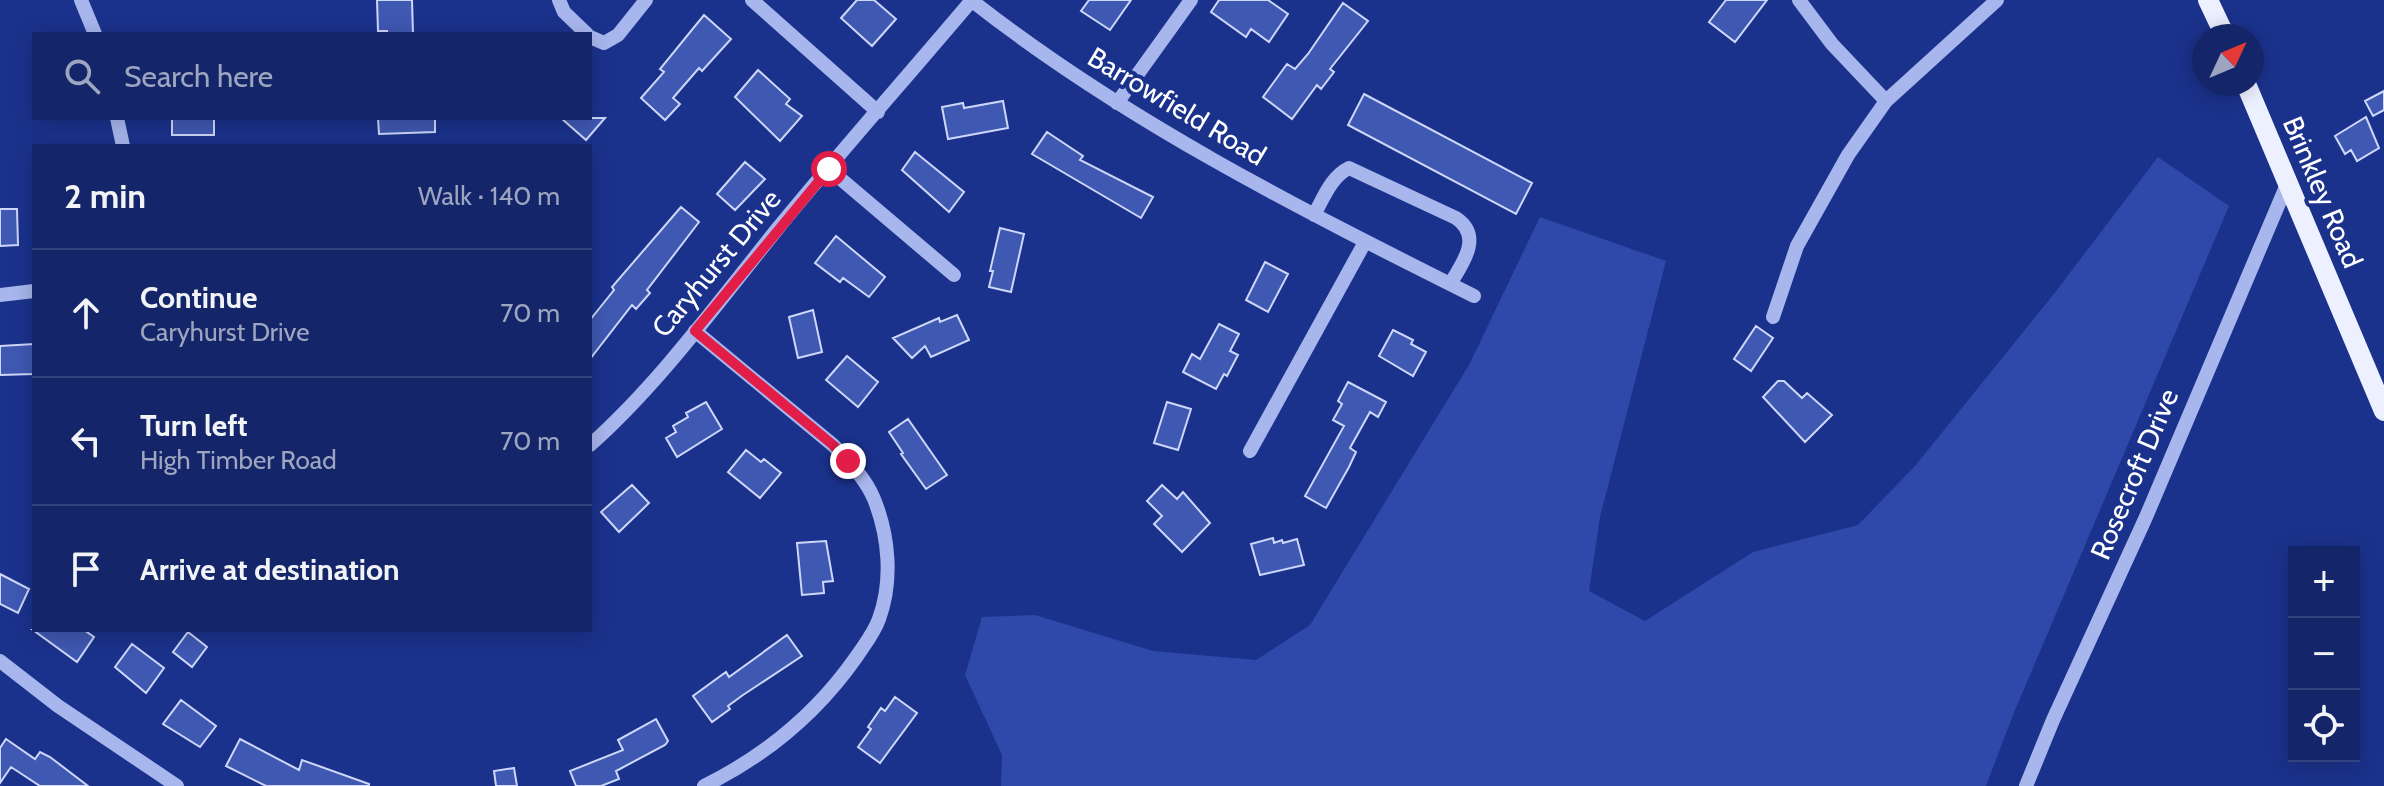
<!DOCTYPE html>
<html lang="en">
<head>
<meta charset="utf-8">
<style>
  :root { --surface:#142669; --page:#1d2e6f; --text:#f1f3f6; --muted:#9da5c0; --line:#33437d }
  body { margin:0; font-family:Cabin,sans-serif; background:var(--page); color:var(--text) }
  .controls { position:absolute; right:24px; bottom:24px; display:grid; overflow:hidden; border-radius:0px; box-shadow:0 4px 20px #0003 }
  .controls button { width:72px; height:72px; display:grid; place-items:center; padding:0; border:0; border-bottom:2px solid var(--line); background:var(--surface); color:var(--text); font:40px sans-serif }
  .compass { position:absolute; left:2192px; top:24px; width:72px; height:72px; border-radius:50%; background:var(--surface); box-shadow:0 4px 20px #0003; rotate:46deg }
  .stop { position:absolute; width:24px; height:24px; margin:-18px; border:6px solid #e11d48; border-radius:50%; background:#fff }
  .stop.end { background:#e11d48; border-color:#fff; box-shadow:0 2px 8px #0008 }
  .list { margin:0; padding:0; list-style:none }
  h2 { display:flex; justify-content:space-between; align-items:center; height:104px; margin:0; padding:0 32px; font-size:34px }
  h2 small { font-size:26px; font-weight:400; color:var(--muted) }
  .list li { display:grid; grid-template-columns:52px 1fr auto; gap:24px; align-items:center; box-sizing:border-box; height:128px; padding:0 32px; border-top:2px solid var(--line) }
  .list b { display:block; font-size:30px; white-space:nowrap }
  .list p { margin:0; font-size:26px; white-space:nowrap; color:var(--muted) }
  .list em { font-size:26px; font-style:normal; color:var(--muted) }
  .icon { flex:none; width:44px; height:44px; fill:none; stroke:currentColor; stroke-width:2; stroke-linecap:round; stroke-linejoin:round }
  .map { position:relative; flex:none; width:2384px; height:786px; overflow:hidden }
  .search { position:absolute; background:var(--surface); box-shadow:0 4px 20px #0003; left:32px; top:32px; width:560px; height:88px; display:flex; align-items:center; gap:20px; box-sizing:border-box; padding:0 28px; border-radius:0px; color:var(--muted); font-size:30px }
  .panel { position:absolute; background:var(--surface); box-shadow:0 4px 20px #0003; left:32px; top:144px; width:560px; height:488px; border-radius:0px }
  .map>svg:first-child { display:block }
</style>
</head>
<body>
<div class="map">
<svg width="2384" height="786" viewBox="0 0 2384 786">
  <rect width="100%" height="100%" fill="#1b328c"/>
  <!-- green -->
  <path fill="#2e49aa" d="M2158 157 2229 206 2013 715 1986 786H1001L1002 755 965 675 982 617 1035 615 1153 651 1256 660 1310 625 1469 365 1540 217 1666 261 1600 517 1589 591 1645 621 1753 552 1858 525 1915 466 2053 295Z"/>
  <!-- building -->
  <path fill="#3f58b2" stroke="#cdd7f9" stroke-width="2" d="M377 0H412L413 34H387V31H378Z
    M857 0H874L896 19 872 46 841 18Z
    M1089 0H1131L1110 30 1081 11Z
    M1219 0H1268L1288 14 1269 42 1251 29 1246 37 1211 12Z
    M1726 0H1767L1735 42 1709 22Z
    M1343 3 1368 21 1330 69 1334 72 1321 89 1317 85 1292 119 1263 97 1287 64 1295 69 1308 54Z
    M704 15 731 39 702 71 699 68 673 98 680 104 665 120 641 98 664 72 660 69Z
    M758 70 790 99 786 104 802 116 780 141 735 97Z
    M2384 91V110L2373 116 2365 101Z
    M1364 94 1532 183 1516 214 1348 125Z
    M1003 101 1008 128 948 139 942 107 963 103 964 108Z
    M2366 117 2379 148 2357 161 2351 150 2345 154 2335 136Z
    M172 118H214V135H172Z
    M378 118H435V132L379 134Z
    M561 118H605L586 140Z
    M1047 132 1083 156 1080 160 1153 197 1141 218 1032 154Z
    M915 152 964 192 949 212 902 170Z
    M745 162 765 179 735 210 717 194Z
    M681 207 699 222 647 290 650 293 636 309 632 305 590 359V320L614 290 612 287Z
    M0 209H17L18 245 0 246Z
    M1000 228 1024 234 1011 292 989 287 993 271H990Z
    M836 236 885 277 869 297 843 278 840 282 815 263Z
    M1265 262 1288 274 1268 312 1246 300Z
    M813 310 822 352 798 358 789 317Z
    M957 315 969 340 931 357 925 346 912 358 893 338 939 318 940 322Z
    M1219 324 1239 334 1230 351 1238 355 1227 376 1224 374 1216 389 1183 372 1192 354 1200 359Z
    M1756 326 1773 338 1751 371 1734 359Z
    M1393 330 1413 340 1411 344 1426 352 1413 376 1379 356Z
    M34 344V374L0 375V346Z
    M847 356 878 382 858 407 826 380Z
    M1778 381H1784L1802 398 1807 393 1832 415 1805 442 1763 397Z
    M1348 382 1386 402 1378 417 1370 412 1350 448 1356 452 1349 467 1326 508 1305 496 1344 426 1333 420 1342 404 1338 401Z
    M706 402 722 429 677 457 666 438 676 432 673 426 688 417 686 413Z
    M1167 402 1191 409 1178 450 1154 443Z
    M908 419 947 475 926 489 901 454 903 453 889 432Z
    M746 450 761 462 764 459 781 473 760 498 728 472Z
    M632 485 649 503 619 532 601 512Z
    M1162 485 1177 499 1183 492 1210 523 1182 552 1154 524 1162 516 1147 501Z
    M1273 538 1274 543 1282 540 1283 543 1297 539 1304 565 1260 575 1251 544Z
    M826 541 833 581 823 582 824 593 802 595 797 543Z
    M0 574 29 589 18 613 0 604Z
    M33 630H84L94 637 77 662Z
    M188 632 207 647 192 667 173 652Z
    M787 635 802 656 743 695 728 706 730 709 712 722 693 696 726 672 729 677Z
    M132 644 164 668 146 693 115 667Z
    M895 697 917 713 880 763 858 747 871 729 868 727 881 708 885 711Z
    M181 700 216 726 200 747 163 724Z
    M656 719 668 741 665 745 616 771 619 779 601 786H576L570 771 623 750 618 740Z
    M6 739 35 759 40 752 50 757 88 786H40L11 767 0 783V748Z
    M240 739 299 770 302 760 369 784V786H266L226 766Z
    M514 768 517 786H496L494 771Z"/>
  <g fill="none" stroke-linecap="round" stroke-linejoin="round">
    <!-- minor -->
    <path stroke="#a7b6ed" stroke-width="14" d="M81 0 95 34
      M559 0 564 12 587 34
      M752 0 878 112
      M971 0C1125 121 1300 209 1474 296
      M1799 0 1832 44 1886 101
      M590 37 604 43 618 35 646 0
      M1117 103 1191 0
      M117 118 123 146
      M829 169 954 275
      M1314 215C1324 197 1331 177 1349 168L1456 218C1483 236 1463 263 1450 284
      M0 295 34 291
      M1773 317 1797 246 1848 155 1886 101 1997 0
      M695 331 833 445C848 460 866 479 874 499 889 536 893 581 879 619 874 633 865 644 857 656 818 712 765 756 704 786
      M590 445C658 385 720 300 778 228 841 151 907 77 972 0
      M1250 451 1365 242
      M0 661 58 706 177 786
      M2026 786 2053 720 2146 517 2288 182"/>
    <!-- major -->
    <path stroke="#edf0ff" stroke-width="20" d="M2208 0 2225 36
      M2246 84 2384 411"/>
  </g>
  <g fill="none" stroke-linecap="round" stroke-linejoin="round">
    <!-- route -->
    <path stroke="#e11d48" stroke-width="10" d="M829 169 695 331 833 445 848 461"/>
  </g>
  <g text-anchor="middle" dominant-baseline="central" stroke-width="8" stroke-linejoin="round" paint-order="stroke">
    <!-- street labels -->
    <g font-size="28" fill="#fff" stroke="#1b328c">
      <text transform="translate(1177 106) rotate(31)">Barrowfield Road</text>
      <text transform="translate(2323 192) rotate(67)">Brinkley Road</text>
      <text transform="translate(716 263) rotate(-50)">Caryhurst Drive</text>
      <text transform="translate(2134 474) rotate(-67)">Rosecroft Drive</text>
    </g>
  </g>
</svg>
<div class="controls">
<button>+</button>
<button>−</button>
<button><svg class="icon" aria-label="locate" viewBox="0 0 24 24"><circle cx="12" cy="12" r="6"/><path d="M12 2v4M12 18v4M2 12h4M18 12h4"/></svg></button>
</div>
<svg class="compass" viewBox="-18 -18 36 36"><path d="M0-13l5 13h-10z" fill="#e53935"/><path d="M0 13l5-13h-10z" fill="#9da5c0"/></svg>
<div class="stop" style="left:829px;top:169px"></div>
<div class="stop end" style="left:848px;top:461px"></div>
<div class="search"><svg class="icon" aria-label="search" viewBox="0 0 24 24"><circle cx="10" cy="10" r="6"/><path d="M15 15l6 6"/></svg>Search here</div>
<section class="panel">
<h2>2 min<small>Walk · 140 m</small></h2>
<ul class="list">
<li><svg class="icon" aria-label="ahead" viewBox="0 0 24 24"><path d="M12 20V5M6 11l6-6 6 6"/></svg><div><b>Continue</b><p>Caryhurst Drive</p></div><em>70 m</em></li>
<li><svg class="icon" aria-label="left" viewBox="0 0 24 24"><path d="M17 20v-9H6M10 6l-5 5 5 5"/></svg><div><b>Turn left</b><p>High Timber Road</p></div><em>70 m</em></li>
<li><svg class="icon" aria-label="arrive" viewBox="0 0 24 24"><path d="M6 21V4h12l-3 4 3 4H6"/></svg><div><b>Arrive at destination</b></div></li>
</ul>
</section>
</div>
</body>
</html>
